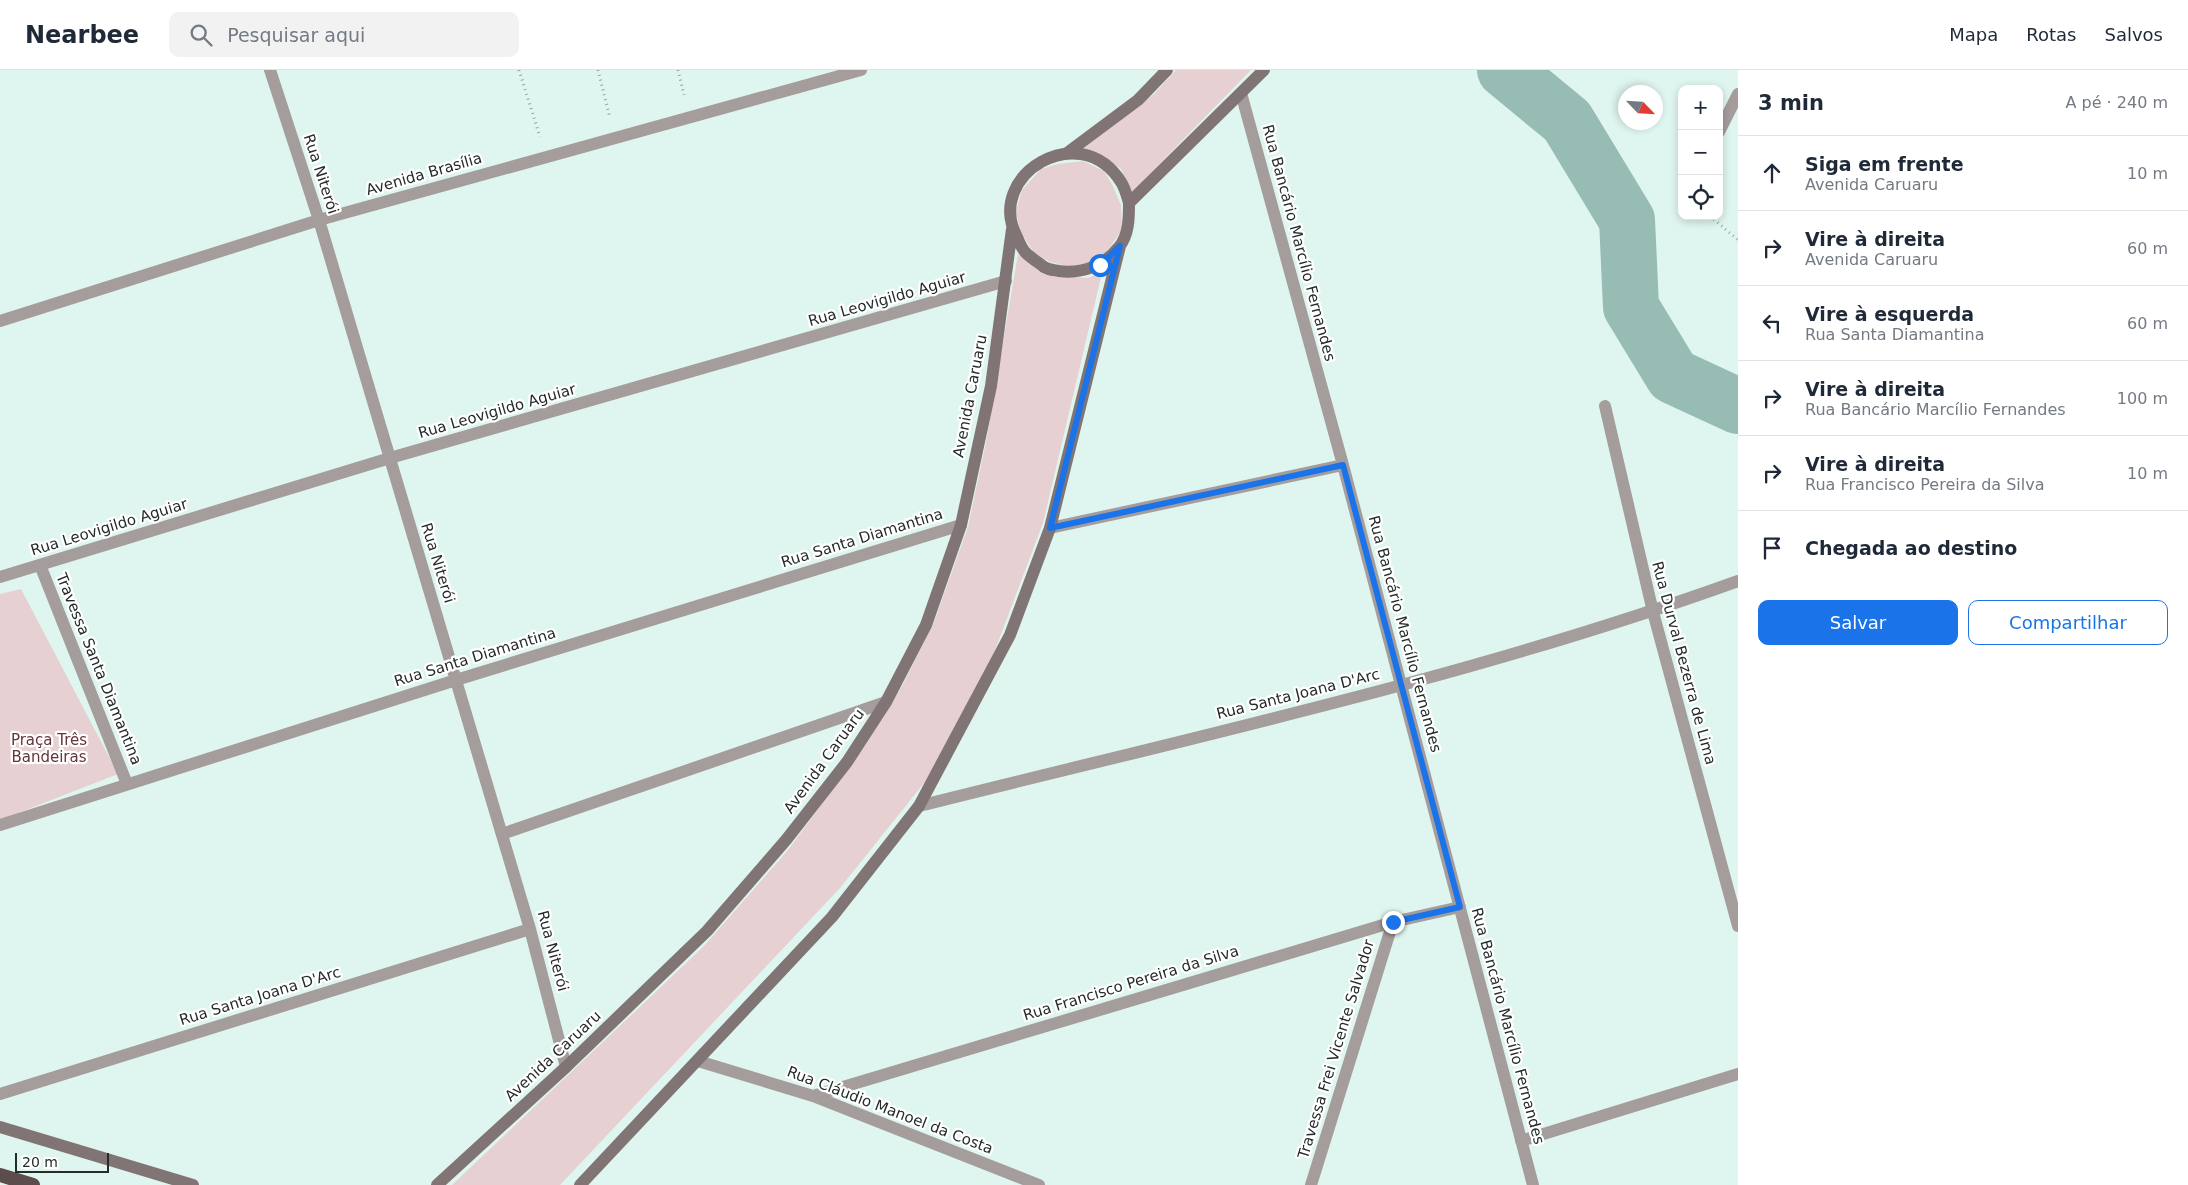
<!DOCTYPE html>
<html lang="pt">
<head>
<meta charset="utf-8">
<style>
  :root { --surface:#fff; --page:#f2f2f3; --text:#1f2937; --muted:#747a83; --line:#e0e1e3; --accent:#1a73e8 }
  body { margin:0; font-family:"DejaVu Sans",sans-serif; background:var(--page); color:var(--text) }
  .controls { position:absolute; right:15px; top:15px; display:grid; overflow:hidden; border-radius:10px; box-shadow:0 2px 8px #0003 }
  .controls button { width:45px; height:45px; display:grid; place-items:center; padding:0; border:0; border-bottom:1px solid var(--line); background:var(--surface); color:var(--text); font:25px sans-serif }
  .compass { position:absolute; left:1618px; top:15px; width:45px; height:45px; border-radius:50%; background:var(--surface); box-shadow:0 2px 8px #0003; rotate:115deg }
  .scale { position:absolute; left:15px; bottom:12px; width:94px; box-sizing:border-box; padding-left:5px; border:2px solid #242c2a; border-top:0; font-size:14px; line-height:18px; white-space:nowrap; color:#242c2a; -webkit-text-stroke:4px #fff; paint-order:stroke }
  .stop { position:absolute; width:15px; height:15px; margin:-11px; border:4px solid #1a73e8; border-radius:50%; background:#fff }
  .stop.end { background:#1a73e8; border-color:#fff; box-shadow:0 1px 5px #0008 }
  .list { margin:0; padding:0; list-style:none }
  h2 { display:flex; justify-content:space-between; align-items:center; height:65px; margin:0; padding:0 20px; font-size:21px }
  h2 small { font-size:16px; font-weight:400; color:var(--muted) }
  .list li { display:grid; grid-template-columns:32px 1fr auto; gap:15px; align-items:center; box-sizing:border-box; height:75px; padding:0 20px; border-top:1px solid var(--line) }
  .list b { display:block; font-size:19px; white-space:nowrap }
  .list p { margin:0; font-size:16px; white-space:nowrap; color:var(--muted) }
  .list em { font-size:16px; font-style:normal; color:var(--muted) }
  .actions { display:flex; gap:10px; padding:15px 20px }
  .actions a { flex:1; padding:11px 0; border:1px solid var(--accent); border-radius:10px; text-align:center; font-size:18px; color:var(--accent) }
  .actions .main { background:var(--accent); color:#fff }
  .icon { flex:none; width:28px; height:28px; fill:none; stroke:currentColor; stroke-width:2; stroke-linecap:round; stroke-linejoin:round }
  .map { position:relative; flex:none; width:1738px; height:1115px; overflow:hidden }
  header { display:flex; align-items:center; gap:30px; box-sizing:border-box; height:70px; padding:0 25px; background:var(--surface); border-bottom:1px solid var(--line) }
  header strong { font-size:24px }
  nav { display:flex; gap:28px; margin-inline-start:auto; font-size:18px }
  .search { width:350px; height:45px; background:var(--page); display:flex; align-items:center; gap:12px; box-sizing:border-box; padding:0 18px; border-radius:10px; color:var(--muted); font-size:19px }
  main { display:flex }
  aside { flex:1; background:var(--surface) }
  .map>svg:first-child { display:block }
</style>
</head>
<body>
<header>
<strong>Nearbee</strong>
<div class="search"><svg class="icon" aria-label="search" viewBox="0 0 24 24"><circle cx="10" cy="10" r="6"/><path d="M15 15l6 6"/></svg>Pesquisar aqui</div>
<nav><a>Mapa</a><a>Rotas</a><a>Salvos</a></nav>
</header>
<main>
<div class="map">
<svg width="1738" height="1115" viewBox="0 0 1738 1115">
  <rect width="100%" height="100%" fill="#dff5f0"/>
  <!-- green -->
  <path fill="#e7d0d1" d="M1176 0H1251L1132 122 1121 99 1104 87 1083 79 1154 24Z
    M1083 91 1104 101 1112 114 1121 135 1122 160 1110 177 1096 191 1072 197 1050 192 1034 183 1020 161 1016 141 1022 120 1041 99 1058 94Z
    M1018 184 1043 204 1087 208 1102 203 1043 453 995 580 928 708 840 818 560 1115H452L703 877 788 780 866 674 903 614 934 552 968 457 986 372Z
    M21 519 118 704 0 750V524Z"/>
  <g fill="none" stroke-linecap="round" stroke-linejoin="round">
    <!-- river -->
    <path stroke="#96bcb3" stroke-width="56" d="M1505 0 1567 51 1627 150 1631 237 1673 306 1738 336"/>
    <!-- path -->
    <path stroke="#94a5a1" stroke-width="3" stroke-dasharray="1 4" stroke-linecap="butt" d="M519 0 540 67
      M598 0 610 48
      M678 0 684 25
      M1710 146 1738 170"/>
    <!-- pedestrian -->
    <path stroke="#a59c9c" stroke-width="12" d="M502 764 886 632"/>
    <!-- minor -->
    <path stroke="#a59c9c" stroke-width="12" d="M270 0 319 150 530 859 566 997
      M1241 23 1343 395 1533 1115
      M1719 62 1738 24
      M0 251 319 150 861 0
      M1605 336 1653 542 1738 856
      M1050 458 1343 395
      M40 495 127 714
      M0 507 390 388 1006 211
      M919 736C1193 667 1472 607 1738 511
      M0 755 456 610 961 455
      M698 991 813 1026 1039 1115
      M0 1024 530 859
      M813 1026 1393 852 1460 837
      M1521 1071 1738 1004
      M1311 1115 1393 852"/>
    <!-- secondary -->
    <path stroke="#817474" stroke-width="12" d="M1067 83 1138 30 1167 0
      M1129 133C1127 126 1125 118 1121 112 1080 47 984 105 1017 167 1019 172 1022 179 1026 183 1031 188 1039 193 1044 197 1049 200 1054 200 1059 201 1082 204 1104 196 1119 177 1129 165 1129 148 1129 133L1264 0
      M0 1057 193 1115
      M437 1115 566 997 707 861 786 770 847 692 886 632 926 555 961 455 991 316 1012 159
      M580 1115 832 847 919 736 1010 565 1050 458 1120 176"/>
    <!-- trunk -->
    <path stroke="#5c4c4c" stroke-width="14" d="M0 1105 33 1115"/>
  </g>
  <g fill="none" stroke-linecap="round" stroke-linejoin="round">
    <!-- route -->
    <path stroke="#1a73e8" stroke-width="6" d="M1100 195 1120 176 1050 458 1343 395 1460 837 1393 852"/>
  </g>
  <g text-anchor="middle" dominant-baseline="central" stroke-width="4.5" stroke-linejoin="round" paint-order="stroke">
    <!-- street labels -->
    <g font-size="15" fill="#242c2a" stroke="#fff">
      <text transform="translate(321 104) rotate(72)">Rua Niterói</text>
      <text transform="translate(424 104) rotate(-16)">Avenida Brasília</text>
      <text transform="translate(1299 173) rotate(75)">Rua Bancário Marcílio Fernandes</text>
      <text transform="translate(887 229) rotate(-16)">Rua Leovigildo Aguiar</text>
      <text transform="translate(970 326) rotate(-79)">Avenida Caruaru</text>
      <text transform="translate(497 341) rotate(-16)">Rua Leovigildo Aguiar</text>
      <text transform="translate(109 457) rotate(-17)">Rua Leovigildo Aguiar</text>
      <text transform="translate(862 468) rotate(-17)">Rua Santa Diamantina</text>
      <text transform="translate(438 493) rotate(73)">Rua Niterói</text>
      <text transform="translate(1405 564) rotate(75)">Rua Bancário Marcílio Fernandes</text>
      <text transform="translate(475 587) rotate(-17)">Rua Santa Diamantina</text>
      <text transform="translate(1684 593) rotate(75)">Rua Durval Bezerra de Lima</text>
      <text transform="translate(99 599) rotate(68)">Travessa Santa Diamantina</text>
      <text transform="translate(1298 624) rotate(-14)">Rua Santa Joana D'Arc</text>
      <text transform="translate(824 691) rotate(-54)">Avenida Caruaru</text>
      <text transform="translate(553 881) rotate(75)">Rua Niterói</text>
      <text transform="translate(1131 913) rotate(-17)">Rua Francisco Pereira da Silva</text>
      <text transform="translate(260 926) rotate(-17)">Rua Santa Joana D'Arc</text>
      <text transform="translate(1508 956) rotate(75)">Rua Bancário Marcílio Fernandes</text>
      <text transform="translate(1336 979) rotate(-73)">Travessa Frei Vicente Salvador</text>
      <text transform="translate(553 986) rotate(-43)">Avenida Caruaru</text>
      <text transform="translate(890 1040) rotate(21)">Rua Cláudio Manoel da Costa</text>
    </g>
    <!-- park labels -->
    <g font-size="15" fill="#653338" stroke="#fff">
      <text x="49" y="670">Praça Três<tspan x="49" dy="17">Bandeiras</tspan></text>
    </g>
  </g>
</svg>
<div class="controls">
<button>+</button>
<button>−</button>
<button><svg class="icon" aria-label="locate" viewBox="0 0 24 24"><circle cx="12" cy="12" r="6"/><path d="M12 2v4M12 18v4M2 12h4M18 12h4"/></svg></button>
</div>
<svg class="compass" viewBox="-18 -18 36 36"><path d="M0-13l5 13h-10z" fill="#e53935"/><path d="M0 13l5-13h-10z" fill="#747a83"/></svg>
<div class="scale">20 m</div>
<div class="stop" style="left:1100px;top:195px"></div>
<div class="stop end" style="left:1393px;top:852px"></div>
</div>
<aside>
<h2>3 min<small>A pé · 240 m</small></h2>
<ul class="list">
<li><svg class="icon" aria-label="ahead" viewBox="0 0 24 24"><path d="M12 20V5M6 11l6-6 6 6"/></svg><div><b>Siga em frente</b><p>Avenida Caruaru</p></div><em>10 m</em></li>
<li><svg class="icon" aria-label="right" viewBox="0 0 24 24"><path d="M7 20v-9h11M14 6l5 5-5 5"/></svg><div><b>Vire à direita</b><p>Avenida Caruaru</p></div><em>60 m</em></li>
<li><svg class="icon" aria-label="left" viewBox="0 0 24 24"><path d="M17 20v-9H6M10 6l-5 5 5 5"/></svg><div><b>Vire à esquerda</b><p>Rua Santa Diamantina</p></div><em>60 m</em></li>
<li><svg class="icon" aria-label="right" viewBox="0 0 24 24"><path d="M7 20v-9h11M14 6l5 5-5 5"/></svg><div><b>Vire à direita</b><p>Rua Bancário Marcílio Fernandes</p></div><em>100 m</em></li>
<li><svg class="icon" aria-label="right" viewBox="0 0 24 24"><path d="M7 20v-9h11M14 6l5 5-5 5"/></svg><div><b>Vire à direita</b><p>Rua Francisco Pereira da Silva</p></div><em>10 m</em></li>
<li><svg class="icon" aria-label="arrive" viewBox="0 0 24 24"><path d="M6 21V4h12l-3 4 3 4H6"/></svg><div><b>Chegada ao destino</b></div></li>
</ul>
<div class="actions"><a class="main">Salvar</a><a>Compartilhar</a></div>
</aside>
</main>
</body>
</html>
